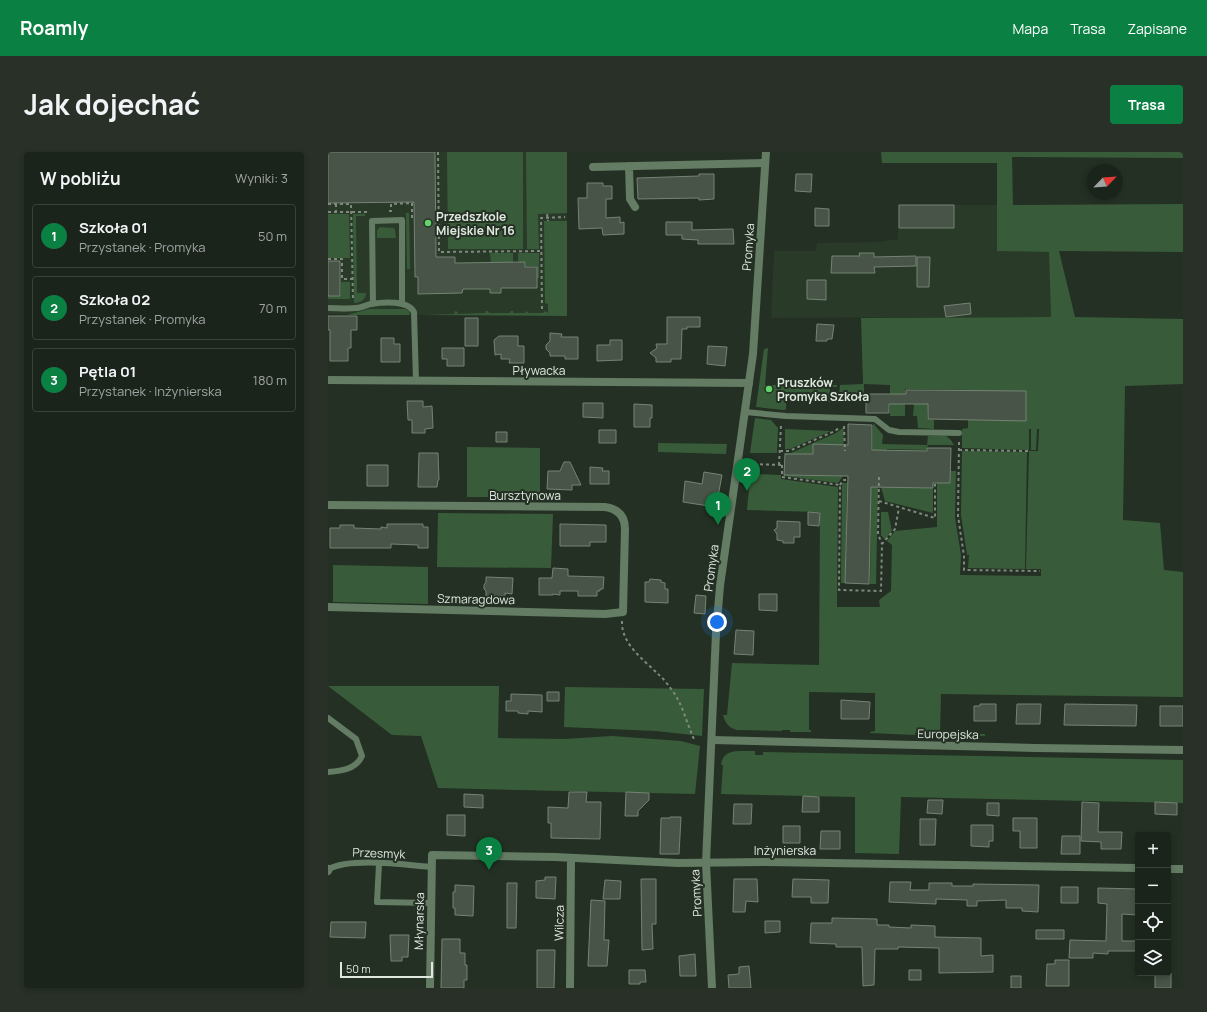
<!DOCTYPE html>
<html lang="pl">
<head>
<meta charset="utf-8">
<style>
  :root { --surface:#1b241b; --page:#283028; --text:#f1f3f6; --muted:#a0a4a3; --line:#39413a; --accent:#0b8043 }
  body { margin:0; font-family:Manrope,sans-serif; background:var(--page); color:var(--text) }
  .controls { position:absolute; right:12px; bottom:12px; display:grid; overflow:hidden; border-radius:4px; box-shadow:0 2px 6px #0003 }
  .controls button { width:36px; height:36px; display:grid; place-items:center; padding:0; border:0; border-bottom:1px solid var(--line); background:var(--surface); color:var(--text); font:20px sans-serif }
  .compass { position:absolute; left:759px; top:12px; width:36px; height:36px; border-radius:50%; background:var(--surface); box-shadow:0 2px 6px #0003; rotate:65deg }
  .scale { position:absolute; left:12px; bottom:10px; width:93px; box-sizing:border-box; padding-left:4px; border:2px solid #dfe7df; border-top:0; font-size:11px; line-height:14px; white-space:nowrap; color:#dfe7df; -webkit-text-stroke:3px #243024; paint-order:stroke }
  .you { position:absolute; left:389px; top:470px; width:14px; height:14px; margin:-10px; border:3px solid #fff; border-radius:50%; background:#1a73e8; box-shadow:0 0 0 6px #1a73e833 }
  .badge { display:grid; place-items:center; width:26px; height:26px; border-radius:50%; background:var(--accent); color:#fff; font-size:13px; font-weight:700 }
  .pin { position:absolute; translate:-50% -33px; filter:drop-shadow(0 1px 2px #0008) }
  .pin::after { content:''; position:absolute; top:21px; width:14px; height:12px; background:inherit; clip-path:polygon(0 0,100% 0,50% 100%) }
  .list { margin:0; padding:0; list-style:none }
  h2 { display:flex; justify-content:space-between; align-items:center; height:52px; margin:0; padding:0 16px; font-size:17px }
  h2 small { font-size:13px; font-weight:400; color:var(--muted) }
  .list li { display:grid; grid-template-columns:26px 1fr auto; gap:12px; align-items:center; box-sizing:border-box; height:64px; margin:0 8px 8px; padding:0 8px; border:1px solid var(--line); border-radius:4px }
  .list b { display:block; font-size:15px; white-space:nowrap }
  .list p { margin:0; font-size:13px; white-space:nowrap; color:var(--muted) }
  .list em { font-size:13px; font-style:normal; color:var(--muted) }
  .icon { flex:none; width:22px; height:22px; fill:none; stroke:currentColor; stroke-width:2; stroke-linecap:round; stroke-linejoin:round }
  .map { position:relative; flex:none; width:855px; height:836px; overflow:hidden; border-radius:4px }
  header { display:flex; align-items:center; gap:24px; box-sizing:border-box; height:56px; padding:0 20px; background:var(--accent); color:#fff }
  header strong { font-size:19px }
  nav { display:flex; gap:22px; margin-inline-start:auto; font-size:14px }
  .intro { display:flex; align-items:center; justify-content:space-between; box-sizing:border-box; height:96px; padding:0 24px }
  h1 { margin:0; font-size:28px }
  .button { padding:10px 18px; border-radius:4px; background:var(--accent); color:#fff; font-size:14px; font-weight:700 }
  main { display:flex; gap:24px; padding:0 24px }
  aside { flex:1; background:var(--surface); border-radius:4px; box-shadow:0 2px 6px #0003 }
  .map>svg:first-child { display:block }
</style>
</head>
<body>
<header>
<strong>Roamly</strong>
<nav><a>Mapa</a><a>Trasa</a><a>Zapisane</a></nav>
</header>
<div class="intro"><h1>Jak dojechać</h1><a class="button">Trasa</a></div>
<main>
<aside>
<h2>W pobliżu<small>Wyniki: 3</small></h2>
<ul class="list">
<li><span class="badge">1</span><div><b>Szkoła 01</b><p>Przystanek · Promyka</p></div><em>50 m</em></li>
<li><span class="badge">2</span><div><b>Szkoła 02</b><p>Przystanek · Promyka</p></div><em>70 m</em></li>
<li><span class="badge">3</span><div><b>Pętla 01</b><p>Przystanek · Inżynierska</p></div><em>180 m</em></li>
</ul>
</aside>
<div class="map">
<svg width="855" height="836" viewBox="0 0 855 836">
  <rect width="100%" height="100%" fill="#243024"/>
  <!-- built -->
  <path fill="#293a29" d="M0 0H239V164L0 162Z
    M570 53H669V99L721 100 723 165H625L443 166 446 99H488L489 91 552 90 570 87Z"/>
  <!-- green -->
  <path fill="#385c39" d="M119 0H195V97H120Z
    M198 0H239V61L210 62 211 97H199Z
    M553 0H855V6L684 5 685 53 855 52V100L731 99 747 165 855 167V232L797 234 795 368 832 371 836 418 855 420V545L613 542 612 581 657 582V584L595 583V581H587V583L542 581V580L547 579V541L481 540V578H483V580H462V578H454V579L409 578C401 576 397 571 395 563H399L404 511 491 513 492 360 419 358 421 336 426 322 453 323V327L510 335 509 455H552L551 448 563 439 564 393 559 389 567 379 609 375V331H622L623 319H628L627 366 633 403 632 423 713 424V417H698L701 299H710L711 277H709L708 298H703V277H701V298L634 296V277L640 276V254L642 238 577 237V264H562V233L536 232V245L511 244 512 233 535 232 533 166 723 165 721 100 669 99V11H554Z
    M78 61H81L82 117H79Z
    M0 62H21L22 106H0Z
    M25 62H37V64H28V71L29 141H38C38 147 33 151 26 151Z
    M216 69H239V164L95 163 126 162 127 159 130 160 129 162 157 161 158 159H160L161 161H182L183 159H185V161H197L198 159 201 161H215L217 159 220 161V152L217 151Z
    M52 75 66 76 67 78 68 86H49V78Z
    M162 101H185V110L163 111Z
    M190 101H211V126H209V114H198V110H190Z
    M13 130H22V147H0V144H13Z
    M41 157H77L81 159 82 163H19Z
    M440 196 437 233H509V235H502V250L458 249V257L456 258 428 255 436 197Z
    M586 252H600L599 267 606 268V277L590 276 589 264H585Z
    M427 266 443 268 450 276 449 301H422Z
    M545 271 555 283 554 292 599 293 600 284H618L623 288 626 293H600L598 298 559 297V306H545Z
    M516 275 515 303 505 292H485V302H456V301H463L508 281Z
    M457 277 503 279 462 297H457Z
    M330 291 399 292 398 302 330 300Z
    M139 295 212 296V345H139Z
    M634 299 699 300 697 417 640 416 641 403H639L633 363Z
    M456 324V323L515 324 510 331Z
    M514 331H519L517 431H513Z
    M543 335H550L548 432H542Z
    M553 335 605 336V361L557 349Z
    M553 360H560L564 379 557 388 553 383Z
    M110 361 225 362 223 416 109 415Z
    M5 413 100 415V452L5 450Z
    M0 534H171L170 586 236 587 284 584 353 589 372 594 367 642 110 636 93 584 64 583Z
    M237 535 376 537 374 584 328 579 236 575Z
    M411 599H427V603H435V600L855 608V651L573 645 571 702 527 701V645L393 642 395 613H393C394 603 401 599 411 599Z"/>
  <!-- building -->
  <path fill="#475447" stroke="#758374" d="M0 0H107L108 105H127V111L197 110V115H209V136H173V141H162V137H135L134 141 90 142V125H87L86 50 0 51Z
    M371 22H386V47L371 48V46L310 47 309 26 371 24Z
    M468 22H484L483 40 467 39Z
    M259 31H275V34H284V47H278V66L292 65V71L296 70V82L275 83 274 76 251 77 250 46H259Z
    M571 53H626V76H571Z
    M487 56 501 57V74H487Z
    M338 70H364V78L405 77 406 92H370V88L354 87V83H338Z
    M531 101H546V105L588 104V114L546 115 547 121H503L504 104H532Z
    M589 105H602L601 135H589Z
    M0 109H12V144H0Z
    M479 128H498V148L479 147Z
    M642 151 643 162 618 165 616 154Z
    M0 164H29V178H23V196H20V209H2V178H0Z
    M339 165H372V175H359V177H354L353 207H343V210H328V206L322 201 329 196 328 192H339Z
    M137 166H150V194H137Z
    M489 172 506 173 504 187H499V189H488Z
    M222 181 234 182 233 185H250V207H237V204H222V201L218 197V193L222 189Z
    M171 184H190V194H196V211H181L182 207H173V202L167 203 166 188Z
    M53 186H66V192H72V210H53Z
    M282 188H294V208L269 209V193H282Z
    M380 194 399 195 397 214 379 212Z
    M114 196H136V214H119V207H114Z
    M578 238 698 239V269L600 267V252H561V261H538V242H578Z
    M79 249H95V255L104 254 105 276 97 277V281H84V268H80Z
    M255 251H275V266L255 265Z
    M306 252 324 253V266H322V275H306Z
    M520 272 544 273V298L599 299V296H623L622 331H605V336L543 335 541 432 517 431 520 324 456 323 457 302H485V292L520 293Z
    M271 278H288V291H271Z
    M168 280H179V290H168Z
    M91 301H110L111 328H110L109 335H90Z
    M236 310H242L253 333H244V338L219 337 220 319H232Z
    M39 313H60V334H39Z
    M262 315 275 316 274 319H281V332H262Z
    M376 320 394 323 389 350 382 349 381 354 355 350 357 329 374 332Z
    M480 360 492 361 491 374 480 373Z
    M449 369 472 370V385H466V391H455V389L449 388V382L446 378 449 376Z
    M59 372H95V375H100V396H90V393L63 392V396H2V376H12V373H26V376L53 377V375L59 376Z
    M232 372 278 373V390H262V394H232Z
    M225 416 240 417V424L276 425 275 437H272V439H269V444H250V439H232V443L225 442V443H211V426H224Z
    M158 425 185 426 184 442 177 441V444H158V439L156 437V433L158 430Z
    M322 427 333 428V430L337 431V437H340V451L317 450V430H321Z
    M431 442H449V459L431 458Z
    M368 443 378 444 377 462 366 461Z
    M408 478 426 479 425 503 406 502Z
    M219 540H231V549H219Z
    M183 542 214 543V560L200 559V562L190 561V559H178V549H183Z
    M513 548 542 550 541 567H513Z
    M652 552H668V569H646V554H652Z
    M689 552H713L712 572H688Z
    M737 552 809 553 808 574 736 573Z
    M832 554H855V574H832Z
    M241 640H259L258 650H273L272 687 223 686V671H220V655L240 656Z
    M298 640 321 641V648L310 659V664H297Z
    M136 642 155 643V656L136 655Z
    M475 644 491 645V660H474Z
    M600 648H615L614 662 599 661Z
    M754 650 771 651 770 680H794L793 697H773V690L753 689Z
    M827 650 849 651V663L827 662Z
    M659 651H671V664L659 663Z
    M406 652H424L423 672H405Z
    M119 663H137V684L119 683Z
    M342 665H353L351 702H332L333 666H342Z
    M685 666H709V696H692V679H685Z
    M592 667H608L607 693H592Z
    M643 673H665V689H661V695L643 694Z
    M455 674H472V691H455Z
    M493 679H512V697H492Z
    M734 684H752V702H733Z
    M217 725H228L227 747 208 746V729L217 728Z
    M313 727H328V772H324L325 797 314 798Z
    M406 727H429L430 750 418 749 417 760H405Z
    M465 727 501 728 500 751H483V745H464Z
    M277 728 293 729 292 747H275Z
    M562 730H583L582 738H601V731H624V734H645V732L711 733 710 760 694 759V756H678V748L649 749V754H639V748L608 747V752L561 750Z
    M179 731H189L188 776H179Z
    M127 733 146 734 145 764 127 763V756H125V740H127Z
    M733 735H750V751H733Z
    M770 736 810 737V763L794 762V789H810V799H780V802L765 801V806H741L742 788 778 789 779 752 770 751Z
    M263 748 277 749 276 788H281L279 814H260Z
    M504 766 549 767V773H561V775L583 776V773L607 774V785L653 786V804L665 803V820L611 821V796L570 795V797H547L546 833 535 834 534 795H508V792L482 791 483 771H504Z
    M437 769H452V780L437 781Z
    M3 770H38L37 786 2 785Z
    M708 778H736V787H708Z
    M62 783H81L80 805H74V809H63Z
    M114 787H132V801H137V813H139V828H136V836H113Z
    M209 798H227L226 836H209Z
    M367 802 368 824H352L351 804Z
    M727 808H741V834H718L719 812H727Z
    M421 814 423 836H401L400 823 411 822V815Z
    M301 818H317L318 830H312V832H301Z
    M581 818H593V828H581Z
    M827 821H843V836H827Z
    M683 824H693V836H683Z"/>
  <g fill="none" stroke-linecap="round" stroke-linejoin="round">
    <!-- path -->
    <path stroke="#7f897f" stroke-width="2" stroke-dasharray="3 3" stroke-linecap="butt" d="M110 0 111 100 214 99
      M0 52H23L25 148
      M8 52V60
      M61 59H63V52L84 51V67
      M0 60H41
      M219 62 220 69
      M0 107H14V127H24
      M214 157 213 66 237 65
      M516 274 517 299
      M631 290 630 364 636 404V418L712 419
      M631 298 701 299
      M452 299H461L507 279 512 275
      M420 312 456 313
      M451 313 453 273
      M454 313V325L512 333 511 438 553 439 554 392 567 377 571 356
      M551 325 550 382 554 392
      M512 333 515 328H518
      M551 349 607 366V332
      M294 469C293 492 316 508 330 522 336 527 341 534 346 541 355 554 359 572 366 587"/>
    <!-- service -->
    <path stroke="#637c63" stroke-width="6" d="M45 152 44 69 74 68V151
      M0 156C9 156 19 157 28 156 33 156 38 153 43 152 55 150 80 148 86 160L88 229
      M417 260 458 264 547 267 561 278 571 280 631 281
      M0 566 28 587 34 604C28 617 14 619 0 620
      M51 712 49 750 103 751
      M1 717C23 705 78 713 104 715"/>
    <!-- minor -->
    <path stroke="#637c63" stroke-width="8" d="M301 14 302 47 307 55
      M265 15 437 11
      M0 228 421 231
      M0 353 277 355C290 357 297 364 297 377L295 460 277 462 0 455
      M384 588 708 596 855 598
      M840 717H855
      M0 719 1 717
      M102 836 104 703 227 705 350 711 439 710 810 716
      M242 836 243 706"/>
    <!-- tertiary -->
    <path stroke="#637c63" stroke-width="8" d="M384 836 378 711 388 481 392 434 425 202 438 0"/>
  </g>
  <!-- markers -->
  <g fill="#62d469" stroke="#243024" stroke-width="1.5">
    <circle cx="100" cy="71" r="4"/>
    <circle cx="441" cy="237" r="4"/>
  </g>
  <g text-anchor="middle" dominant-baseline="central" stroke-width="4" stroke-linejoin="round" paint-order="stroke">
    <!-- poi labels -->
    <g font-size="12" font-weight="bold" fill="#dfe7df" stroke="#243024" text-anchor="start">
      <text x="108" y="64">Przedszkole<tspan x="108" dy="14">Miejskie Nr 16</tspan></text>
      <text x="449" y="230">Pruszków<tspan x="449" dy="14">Promyka Szkoła</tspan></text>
    </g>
    <!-- street labels -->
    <g font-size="12" fill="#dfe7df" stroke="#243024">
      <text transform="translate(420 95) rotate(-86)">Promyka</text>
      <text x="211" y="218">Pływacka</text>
      <text x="197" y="343">Bursztynowa</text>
      <text transform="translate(383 416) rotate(-82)">Promyka</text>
      <text transform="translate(148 447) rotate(1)">Szmaragdowa</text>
      <text transform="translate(620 582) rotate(1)">Europejska</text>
      <text x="457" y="698">Inżynierska</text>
      <text transform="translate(51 701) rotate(2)">Przesmyk</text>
      <text transform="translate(368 741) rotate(-93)">Promyka</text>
      <text transform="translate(91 769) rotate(-89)">Młynarska</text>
      <text transform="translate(231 771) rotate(-89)">Wilcza</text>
    </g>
  </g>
</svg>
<div class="controls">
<button>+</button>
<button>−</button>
<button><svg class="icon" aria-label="locate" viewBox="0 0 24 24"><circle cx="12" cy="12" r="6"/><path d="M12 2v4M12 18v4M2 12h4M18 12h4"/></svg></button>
<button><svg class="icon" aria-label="layers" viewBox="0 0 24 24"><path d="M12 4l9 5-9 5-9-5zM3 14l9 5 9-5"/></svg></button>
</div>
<svg class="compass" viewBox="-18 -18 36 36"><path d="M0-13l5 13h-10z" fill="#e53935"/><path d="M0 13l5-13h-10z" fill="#a0a4a3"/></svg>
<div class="scale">50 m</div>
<div class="you"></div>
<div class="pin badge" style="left:390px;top:373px">1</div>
<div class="pin badge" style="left:419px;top:339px">2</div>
<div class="pin badge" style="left:161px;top:718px">3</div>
</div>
</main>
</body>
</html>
